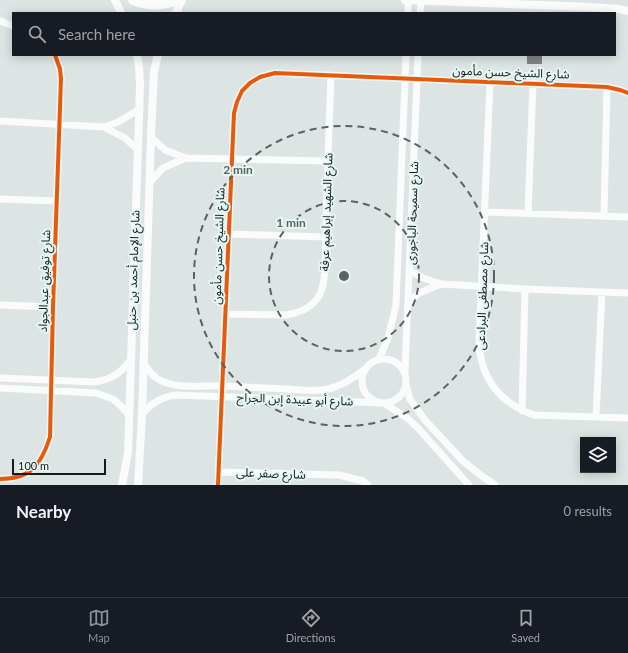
<!DOCTYPE html>
<html lang="en">
<head>
<meta charset="utf-8">
<style>
  :root { --surface:#171b24; --page:#242831; --text:#f1f3f6; --muted:#9ea1a6; --line:#363941; --accent:#8c9099 }
  body { margin:0; font-family:Lato,"Noto Sans Arabic",sans-serif; background:var(--page); color:var(--text) }
  .controls { position:absolute; right:12px; bottom:12px; display:grid; overflow:hidden; border-radius:0px; box-shadow:0 2px 10px #0003 }
  .controls button { width:36px; height:36px; display:grid; place-items:center; padding:0; border:0; border-bottom:1px solid var(--line); background:var(--surface); color:var(--text); font:20px sans-serif }
  .scale { position:absolute; left:12px; bottom:10px; width:94px; box-sizing:border-box; padding-left:4px; border:2px solid #161c1c; border-top:0; font-size:11px; line-height:14px; white-space:nowrap; color:#161c1c; -webkit-text-stroke:3px #e5f6f3; paint-order:stroke }
  .list { margin:0; padding:0; list-style:none }
  h2 { display:flex; justify-content:space-between; align-items:center; height:52px; margin:0; padding:0 16px; font-size:17px }
  h2 small { font-size:13px; font-weight:400; color:var(--muted) }
  .icon { flex:none; width:22px; height:22px; fill:none; stroke:currentColor; stroke-width:2; stroke-linecap:round; stroke-linejoin:round }
  .map { position:relative; flex:none; width:628px; height:485px; overflow:hidden }
  .search { position:absolute; background:var(--surface); box-shadow:0 2px 10px #0003; left:12px; right:12px; top:12px; height:44px; display:flex; align-items:center; gap:10px; box-sizing:border-box; padding:0 14px; border-radius:0px; color:var(--muted); font-size:15px }
  .sheet { height:112px; background:var(--surface) }
  nav { display:flex; justify-content:space-around; align-items:center; box-sizing:border-box; height:56px; border-top:1px solid var(--line); background:var(--surface); font-size:11px; color:var(--muted) }
  nav a { display:grid; justify-items:center; gap:2px }
  nav .on { color:var(--accent) }
  .map>svg:first-child { display:block }
</style>
</head>
<body>
<div class="map">
<svg width="628" height="485" viewBox="0 0 628 485">
  <rect width="100%" height="100%" fill="#dce5e3"/>
  <!-- building -->
  <path fill="#7f8584" d="M527 55H542V64H527Z"/>
  <g fill="none" stroke-linecap="round" stroke-linejoin="round">
    <!-- minor -->
    <path stroke="#fafbfb" stroke-width="7" d="M408 13V0
      M420 13 421 1
      M0 21 13 26
      M490 82 479 343C481 379 500 403 534 415L628 418
      M0 121 104 127 118 122 140 109
      M104 127 125 138 138 150
      M151 137 165 150 186 158 328 161
      M150 182 163 168 186 158
      M0 199 57 201
      M485 212 628 217
      M528 213 533 83
      M604 216 607 87
      M228 234 325 237
      M409 270 423 278 441 284 525 289 628 293
      M408 303 419 293 441 284
      M0 305 53 307
      M225 314 285 315C300 313 313 308 320 294 327 280 325 247 326 230 327 178 329 127 331 75
      M362 381a22 22 0 1 1 44 0a22 22 0 1 1-44 0Z
      M379 359 388 338 396 305 406 55
      M143 361C148 370 153 378 164 382 182 389 205 385 224 386 246 387 267 388 288 389 301 390 315 392 328 389 342 386 354 378 365 369
      M405 371 418 55
      M0 378 94 382C110 380 120 374 130 361
      M406 385 410 399 424 419 463 461 479 474 495 485
      M0 388 96 393 113 399 121 406 128 414
      M384 403 407 418 417 427 469 485
      M522 411 525 289
      M142 414C152 403 161 397 176 395L382 403
      M596 417 602 292
      M219 472 339 475 363 481 368 485
      M0 479C31 479 41 465 50 437L53 307 61 79 60 69 55 55
      M218 485 234 113 237 102 242 91 250 83 260 77 275 73 607 87 620 90 628 93"/>
    <!-- tertiary -->
    <path stroke="#fafbfb" stroke-width="8" d="M115 0 121 13
      M405 0 591 7 619 9 628 11
      M176 13 182 0
      M122 485 128 453 140 86 139 66 137 55
      M138 485 142 414 151 137 154 71 158 55"/>
    <!-- secondary -->
    <path stroke="#fafbfb" stroke-width="10" d="M133 0C147 6 163 6 177 0"/>
    <!-- cycleway casing -->
    <g stroke="#e5f6f3" stroke-width="6">
      <path id="cycleway" d="M0 479C31 479 41 465 50 437L53 307 61 79 60 69 55 55
        M218 485 234 113 237 102 242 91 250 83 260 77 275 73 607 87 620 90 628 93"/>
    </g>
    <!-- cycleway -->
    <use href="#cycleway" stroke="#e8590c" stroke-width="4"/>
  </g>
  <!-- distance rings -->
  <g fill="none" stroke="#5b6262" stroke-width="2" stroke-dasharray="7 5">
    <circle cx="344" cy="276" r="75"/>
    <circle cx="344" cy="276" r="150"/>
  </g>
  <g text-anchor="middle" dominant-baseline="central" stroke-width="4" stroke-linejoin="round" paint-order="stroke">
    <!-- street labels -->
    <g font-size="12" fill="#161c1c" stroke="#e5f6f3">
      <text transform="translate(511 72) rotate(2)">شارع الشيخ حسن مأمون</text>
      <text transform="translate(326 212) rotate(-88)">شارع الشهيد إبراهيم عرفة</text>
      <text transform="translate(412 213) rotate(-88)">شارع سميحة الباجورى</text>
      <text transform="translate(218 246) rotate(-88)">شارع الشيخ حسن مأمون</text>
      <text transform="translate(133 270) rotate(-88)">شارع الإمام أحمد بن حنبل</text>
      <text transform="translate(44 281) rotate(-88)">شارع توفيق عبدالجواد</text>
      <text transform="translate(482 296) rotate(-88)">شارع مصطفى البرادعى</text>
      <text transform="translate(295 399) rotate(2)">شارع أبو عبيدة إبن الجراح</text>
      <text transform="translate(271 473) rotate(2)">شارع صفر على</text>
    </g>
  </g>
  <circle cx="344" cy="276" r="6" fill="#5b6262" stroke="#e5f6f3" stroke-width="2"/>
  <g font-size="12" text-anchor="middle" font-weight="bold" fill="#5b6262" stroke="#e5f6f3" stroke-width="4" stroke-linejoin="round" paint-order="stroke">
    <text x="238" y="174">2 min</text>
    <text x="291" y="227">1 min</text>
  </g>
</svg>
<div class="controls">
<button><svg class="icon" aria-label="layers" viewBox="0 0 24 24"><path d="M12 4l9 5-9 5-9-5zM3 14l9 5 9-5"/></svg></button>
</div>
<div class="scale">100 m</div>
<div class="search"><svg class="icon" aria-label="search" viewBox="0 0 24 24"><circle cx="10" cy="10" r="6"/><path d="M15 15l6 6"/></svg>Search here</div>
</div>
<section class="sheet">
<h2>Nearby<small>0 results</small></h2>
<ul class="list">
</ul>
</section>
<nav>
<a class="on"><svg class="icon" aria-label="map" viewBox="0 0 24 24"><path d="M3 6l6-2 6 2 6-2v14l-6 2-6-2-6 2zM9 4v14M15 6v14"/></svg>Map</a>
<a><svg class="icon" aria-label="directions" viewBox="0 0 24 24"><path d="M12 3l9 9-9 9-9-9zM9 14v-3h6M13 9l2 2-2 2"/></svg>Directions</a>
<a><svg class="icon" aria-label="saved" viewBox="0 0 24 24"><path d="M7 4h10v16l-5-4-5 4z"/></svg>Saved</a>
</nav>
</body>
</html>
